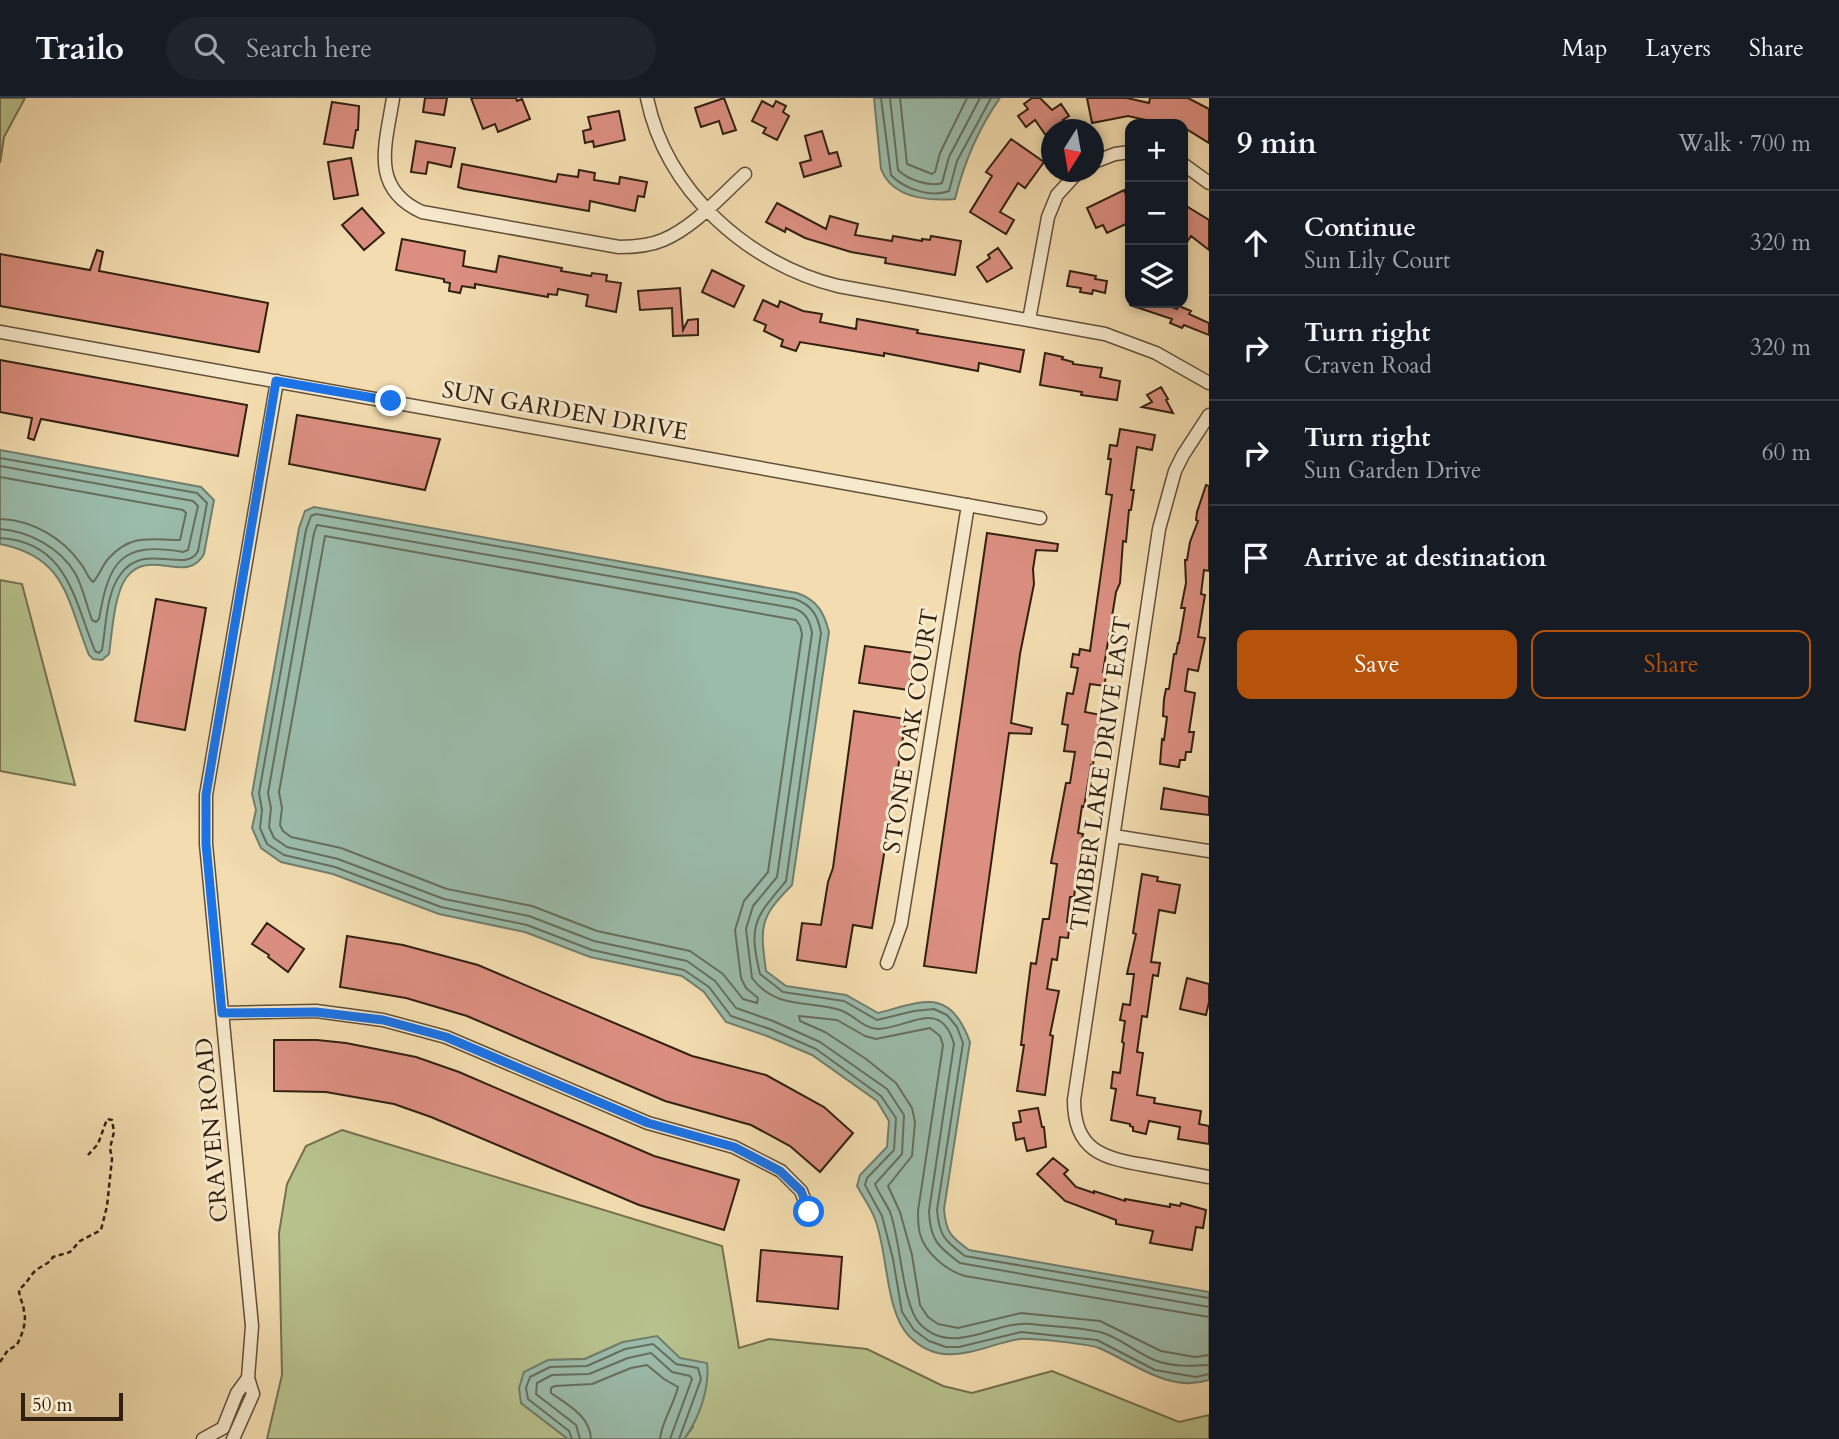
<!DOCTYPE html>
<html lang="en">
<head>
<meta charset="utf-8">
<style>
  :root { --surface:#171b24; --page:#20242c; --text:#f1f3f6; --muted:#9ea1a6; --line:#363941; --accent:#b45309 }
  body { margin:0; font-family:Cardo,serif; background:var(--page); color:var(--text) }
  .controls { position:absolute; right:21px; top:21px; display:grid; overflow:hidden; border-radius:14px; box-shadow:0 4px 10px #0003 }
  .controls button { width:63px; height:63px; display:grid; place-items:center; padding:0; border:0; border-bottom:2px solid var(--line); background:var(--surface); color:var(--text); font:35px sans-serif }
  .compass { position:absolute; left:1041px; top:21px; width:63px; height:63px; border-radius:50%; background:var(--surface); box-shadow:0 4px 10px #0003; rotate:191deg }
  .scale { position:absolute; left:21px; bottom:18px; width:102px; box-sizing:border-box; padding-left:7px; border:4px solid #312010; border-top:0; font-size:19px; line-height:24px; white-space:nowrap; color:#312010; -webkit-text-stroke:5px #f7e9cc; paint-order:stroke }
  .stop { position:absolute; width:21px; height:21px; margin:-16px; border:5px solid #1a73e8; border-radius:50%; background:#fff }
  .stop.end { background:#1a73e8; border-color:#fff; box-shadow:0 2px 7px #0008 }
  .list { margin:0; padding:0; list-style:none }
  h2 { display:flex; justify-content:space-between; align-items:center; height:91px; margin:0; padding:0 28px; font-size:30px }
  h2 small { font-size:23px; font-weight:400; color:var(--muted) }
  .list li { display:grid; grid-template-columns:46px 1fr auto; gap:21px; align-items:center; box-sizing:border-box; height:105px; padding:0 28px; border-top:2px solid var(--line) }
  .list b { display:block; font-size:26px; white-space:nowrap }
  .list p { margin:0; font-size:23px; white-space:nowrap; color:var(--muted) }
  .list em { font-size:23px; font-style:normal; color:var(--muted) }
  .actions { display:flex; gap:14px; padding:21px 28px }
  .actions a { flex:1; padding:16px 0; border:2px solid var(--accent); border-radius:14px; text-align:center; font-size:24px; color:var(--accent) }
  .actions .main { background:var(--accent); color:#fff }
  .icon { flex:none; width:38px; height:38px; fill:none; stroke:currentColor; stroke-width:2; stroke-linecap:round; stroke-linejoin:round }
  .map { position:relative; flex:none; width:1209px; height:1341px; overflow:hidden }
  header { display:flex; align-items:center; gap:42px; box-sizing:border-box; height:98px; padding:0 35px; background:var(--surface); border-bottom:2px solid var(--line) }
  header strong { font-size:33px }
  nav { display:flex; gap:38px; margin-inline-start:auto; font-size:24px }
  .search { width:490px; height:63px; background:var(--page); display:flex; align-items:center; gap:18px; box-sizing:border-box; padding:0 24px; border-radius:38px; color:var(--muted); font-size:26px }
  main { display:flex }
  aside { flex:1; background:var(--surface) }
  .map>svg:first-child { display:block }
</style>
</head>
<body>
<header>
<strong>Trailo</strong>
<div class="search"><svg class="icon" aria-label="search" viewBox="0 0 24 24"><circle cx="10" cy="10" r="6"/><path d="M15 15l6 6"/></svg>Search here</div>
<nav><a>Map</a><a>Layers</a><a>Share</a></nav>
</header>
<main>
<div class="map">
<svg width="1209" height="1341" viewBox="0 0 1209 1341">
  <rect width="100%" height="100%" fill="#f3ddb0"/>
  <filter id="stains"><feTurbulence type="fractalNoise" baseFrequency=".00286" numOctaves="4"/><feColorMatrix values="0 0 0 0 .2 0 0 0 0 .09 0 0 0 0 .02 0 0 0 .5 -.17"/></filter>
  <radialGradient id="worn" r=".72"><stop offset=".6" stop-color="#630" stop-opacity="0"/><stop offset="1" stop-color="#630" stop-opacity=".3"/></radialGradient>
  <!-- green -->
  <path fill="#b8c28d" stroke="#74714e" stroke-width="2" d="M0 0H25L4 39 0 65Z
    M0 482 22 486 75 687 0 673Z
    M342 1032 722 1148 739 1250 769 1241 867 1251 943 1288 972 1295 1052 1273 1179 1324 1209 1317V1341H684L693 1329 680 1260 623 1244 585 1261 548 1262 521 1305 568 1341H267L282 1277 279 1135 287 1086 306 1048Z"/>
  <!-- water -->
  <path fill="#9bbcab" stroke="#717e6d" stroke-width="2" d="M874 0H1000C978 31 964 65 955 101 928 103 892 100 881 71Z
    M0 352 201 389 214 402 204 456C187 488 149 448 126 480 114 497 112 535 109 556L102 562 93 561 89 557C67 503 67 459 0 446Z
    M314 409 797 495C817 502 824 514 829 534L792 787C759 820 760 828 766 873L786 888 846 897 878 915C924 903 950 889 970 944L944 1111C946 1135 951 1139 969 1152L1209 1194V1282C1169 1295 1134 1265 1099 1250 1089 1246 1031 1240 1020 1241 981 1247 944 1274 909 1238 885 1213 888 1154 875 1121 871 1110 863 1099 857 1088L860 1077 887 1049 889 1023 877 1003 812 957 767 938 726 924 704 894 682 878 590 859 525 834 439 816 333 776 281 764 261 750 252 730 256 712 252 696 299 430 305 413Z
    M657 1238 680 1260 707 1265C710 1290 699 1321 684 1341H568L521 1305 519 1290 524 1274 548 1262 585 1261 623 1244Z"/>
  <g fill="none" stroke-linecap="round" stroke-linejoin="round">
    <!-- shore -->
    <path stroke="#666e5e" stroke-width="2" d="M881 0 891 77C904 91 931 100 949 93L957 63 991 0
      M890 0 898 72C908 82 930 89 942 85L949 59 980 0
      M900 0 907 66 932 76 935 74 940 55 967 0
      M0 360 197 395 207 405 198 453C186 477 144 442 120 477 106 496 106 529 102 552L99 555 95 553C74 502 68 444 0 440
      M0 368 193 403 198 408 188 452 183 454C121 443 109 463 99 521L96 524 92 522C86 506 83 489 75 475 60 450 29 433 0 431
      M0 379 183 412 186 415 180 442C150 442 131 435 108 461 102 468 99 478 93 484 87 479 86 472 81 466 63 440 32 422 0 421
      M325 438 796 522 800 528 802 536 768 774 744 803 735 832 741 880 746 890 758 900 757 905 743 901 723 876 690 853 597 833 532 808 447 791 341 750 291 739 283 733 280 727 282 710 279 694Z
      M1209 1200 965 1158C945 1143 939 1138 937 1112L963 945 957 929 947 917 934 911 914 913 877 922 844 903 783 894 760 876C748 826 755 820 786 783L821 535C818 518 812 507 795 501L316 416 311 418 306 432 259 695 262 712 260 730 267 746 284 757 335 769 441 809 527 827 592 852 684 872 709 889 731 918 770 931 816 951 881 998 896 1020 894 1052 867 1080 865 1087 882 1118 893 1161 902 1214 914 1232 929 1243 946 1249H959L1021 1234 1097 1242 1155 1272 1196 1279 1209 1276
      M1209 1209 960 1165C937 1148 930 1141 929 1113L954 946C941 899 909 930 878 931 864 931 853 916 840 912 808 902 776 912 752 880L746 831 753 808 777 779 812 535C810 523 806 514 793 510L317 427 314 435 268 695 271 710 269 729 274 740 287 749 338 761 444 801 529 818 594 843 687 863 715 883 736 910 773 923 820 944 887 991 904 1017 902 1056 875 1086C879 1096 886 1105 890 1114 901 1143 902 1207 920 1226 953 1260 995 1222 1031 1226 1054 1229 1078 1229 1100 1234 1120 1239 1137 1256 1157 1263 1174 1269 1192 1268 1209 1267
      M1209 1219 965 1178C947 1173 925 1155 920 1136 918 1129 918 1121 918 1113L943 947 940 938 930 930 876 941 865 938 837 922 799 918 800 923 825 934 866 961 896 985 912 1010 915 1024 912 1058 888 1088 900 1114 912 1157 920 1207 928 1219 938 1226 958 1230 1021 1215 1100 1223 1161 1253 1195 1259 1209 1257
      M572 1341 569 1333 528 1301 526 1290 530 1279 550 1269 587 1268 625 1251 653 1246 676 1266 698 1270 701 1281 679 1341
      M580 1341 576 1327 536 1296 537 1285 552 1277 589 1276 628 1260 651 1255 672 1274 690 1278 692 1281 670 1341
      M591 1341C590 1318 568 1307 551 1295V1290L555 1288 592 1286 631 1270 647 1267 664 1281 678 1289C674 1306 661 1326 660 1341"/>
  </g>
  <!-- building -->
  <path fill="#dc8f81" stroke="#312010" stroke-width="2" d="M425 0H447L444 17 423 14Z
    M471 0H516L517 3 522 1 530 21 498 34 495 26 483 31Z
    M724 0 736 32 723 36 719 23 701 29 695 10Z
    M1032 0H1040L1052 12 1061 6 1069 18 1063 22 1065 24 1052 32V46L1035 22 1026 29 1018 18 1028 11 1024 6Z
    M1087 0H1127L1149 5 1150 0H1188L1209 11V45L1183 29V26H1164L1128 18 1092 25Z
    M762 3 773 9 776 3 786 8 783 14 789 18 777 42 763 35 766 30 752 23Z
    M332 4 359 8 358 32H356L353 50 324 46Z
    M619 13 625 42 594 49 593 43 585 45 583 33 591 31 588 19Z
    M822 33 829 56 837 54 841 68 804 79 800 65 811 62 805 38Z
    M1011 41 1044 64 1025 90 1018 85 1000 114 1014 122 1006 136 970 114 992 78 986 74Z
    M416 43 455 50 451 69 428 64 426 76 411 74Z
    M351 60 358 97 334 101 328 64Z
    M462 66 556 84 558 76 578 79 579 72 595 75 594 82 619 86 620 79 647 84 644 99 638 98 635 113 590 103 589 113 464 91 458 89Z
    M1124 92 1130 106V124L1107 135 1103 127 1096 130 1087 110Z
    M777 105 826 131 830 118 858 126 855 137 892 143 893 138 922 143V141L930 142 931 138 961 143 955 177 885 165 886 160 851 154 805 140 786 130 785 134 766 124Z
    M1183 106 1209 122V152L1191 138 1183 150Z
    M362 110 384 135 364 152 342 127Z
    M402 141 465 153 463 168 496 174 499 158 562 170 561 173 591 178 592 175 607 177 606 183 621 185 616 214 586 208 588 197 558 191 557 197 548 196V199L475 186V190L462 188 460 195 449 193 450 185 444 184V181L396 172Z
    M998 150 1012 170 987 184 977 169 990 160 988 157Z
    M97 152 103 154 99 173 268 205 259 254 0 208V156L90 172Z
    M712 172 744 188 734 209 702 194Z
    M1070 173 1096 178 1095 181 1107 183 1105 195 1093 192 1092 196 1080 194 1081 190 1067 188Z
    M680 190 683 232 688 222 698 221V237L673 238 672 210 640 212 638 193Z
    M763 202 778 209 780 203 803 213 822 216 820 224 856 231 857 221 918 232 917 235 1024 252 1020 274 979 265 978 273 884 255V258L800 244 796 253 781 248 783 242 764 233 766 227 754 222Z
    M1130 205H1162L1177 211 1179 208 1191 213 1189 216 1209 225V237L1184 227 1182 230 1170 225 1172 221 1130 207Z
    M1045 255 1063 259 1062 261 1073 264V266L1102 270 1100 279 1120 283 1117 302 1081 297 1082 294 1040 287Z
    M0 262 247 307 238 358 41 321 34 342 28 340 32 320 0 314Z
    M1161 289 1168 301 1166 302 1173 315 1142 309 1152 304 1147 297Z
    M297 317 440 341 425 392 289 366Z
    M1120 331 1155 337 1152 352 1137 349 1131 392H1134L1131 412H1129L1126 444 1123 443 1120 485 1116 494 1103 574H1107L1104 588 1090 586 1085 614 1101 617 1099 632H1097L1093 668 1091 667 1084 709 1082 708 1078 735 1083 736 1074 799H1070L1067 824H1070L1068 840 1060 839 1057 862 1052 861 1047 891 1059 893 1050 937 1053 938 1045 997 1017 993 1024 947H1021L1026 904 1031 865 1036 866 1043 821H1049L1057 766 1051 765 1066 685H1070L1075 654 1064 653 1068 627 1062 626 1067 595 1073 596 1078 570 1071 569 1073 556 1079 557 1080 551 1090 553 1112 397 1106 396 1111 361H1108L1110 347 1117 348Z
    M1206 387 1209 388V473L1204 472 1201 496 1205 497 1198 539 1205 540 1198 573 1188 571 1185 593 1195 595 1189 634H1194L1191 654H1186L1185 662H1180L1179 669 1160 666 1162 641 1164 642 1167 619 1163 618 1164 601 1166 591H1169L1174 556H1176L1178 545H1179L1185 510H1181L1186 485 1185 462H1187L1190 444 1198 423 1196 422 1197 414Z
    M987 435 1058 446 1057 453 1036 452 1033 471 1034 486 1020 556 1011 625 1032 630 1031 636 1009 635 976 875 924 868Z
    M156 501 206 510 185 632 135 623Z
    M865 548 915 555 909 592 859 585Z
    M854 613 906 621 872 830 853 827 846 869 797 862 802 825 821 827 828 784 833 770Z
    M1164 690 1209 699V717L1161 711Z
    M1142 776 1158 779 1157 783 1180 787 1175 815 1159 812 1151 864 1160 865 1158 878 1153 877 1147 919 1142 918 1137 954 1143 955 1137 997 1155 1000 1154 1005 1201 1013 1199 1026 1209 1028V1046L1178 1041 1180 1029 1149 1023 1146 1036 1133 1033V1029L1130 1028V1026L1111 1022 1116 991 1111 990 1113 974 1120 975 1124 945 1122 944 1125 923 1120 922 1123 906 1130 907 1134 876H1127L1136 836 1133 835Z
    M267 825 304 851 288 874 268 859 269 857 252 846Z
    M347 838 403 847 478 867 692 958 766 977 824 1009 853 1035 820 1074 790 1048 751 1027 665 1003 467 918 406 900 340 889Z
    M1187 880 1209 886V904L1206 917 1180 911Z
    M274 942H317L346 945 416 959 459 974 654 1058 739 1082 724 1132 639 1107 431 1019 394 1006 326 994 274 993Z
    M1038 1010 1042 1029H1044L1046 1049 1027 1053 1024 1040 1016 1042 1013 1025 1021 1024 1019 1013Z
    M1053 1060 1068 1072 1064 1076 1076 1089 1094 1095V1093L1125 1103V1101L1170 1109V1106L1180 1108 1181 1105 1206 1112 1203 1130 1196 1129 1192 1152 1150 1145 1153 1133 1116 1126V1122L1065 1103 1037 1076Z
    M761 1152 842 1159 838 1211 757 1203Z"/>
  <g fill="none" stroke-linecap="round" stroke-linejoin="round">
    <!-- minor casing -->
    <g stroke="#624f38" stroke-width="15">
      <path id="minor" d="M393 0C386 46 369 90 422 114L619 149C634 149 649 148 663 142 694 129 721 98 745 76
        M647 0C666 93 748 166 838 188L1105 236 1156 255 1209 285
        M1094 64 1115 56 1130 54
        M1183 66 1209 85
        M1029 222 1048 119 1057 97 1078 74
        M0 234 1040 420
        M1209 317 1183 357 1175 373 1159 431 1074 1002C1074 1052 1102 1060 1144 1067 1166 1071 1187 1075 1209 1079
        M1114 738 1209 753
        M887 865 901 826 968 407
        M222 915 316 913 383 922 446 939 648 1025 734 1049 781 1073 801 1093 809 1114
        M203 1341 223 1330 237 1295 248 1280
        M233 1341 253 1296 248 1280 252 1228 206 746V697L277 283"/>
    </g>
    <!-- path -->
    <path stroke="#312010" stroke-width="2.5" stroke-dasharray="5 3.5" stroke-linecap="butt" d="M0 1264 8 1252 17 1247C22 1236 27 1225 24 1213 23 1204 19 1200 19 1191 27 1186 29 1179 35 1173 42 1167 48 1167 53 1159L70 1154 80 1143 101 1132 107 1108 112 1061 110 1050 114 1034 112 1022 107 1021 98 1046 88 1057"/>
    <!-- minor -->
    <use href="#minor" stroke="#f7e9cc" stroke-width="12"/>
  </g>
  <g fill="none" stroke-linecap="round" stroke-linejoin="round">
    <!-- route -->
    <path stroke="#1a73e8" stroke-width="9" d="M391 303 276 283 206 697V746L222 915 316 914 383 922 446 939 648 1025 734 1049 780 1073 801 1093 809 1114"/>
  </g>
  <g text-anchor="middle" dominant-baseline="central" stroke-width="6" stroke-linejoin="round" paint-order="stroke">
    <!-- street labels -->
    <g font-size="24" fill="#312010" stroke="#f7e9cc">
      <text transform="translate(565 313) rotate(10)">SUN GARDEN DRIVE</text>
      <text transform="translate(911 633) rotate(-81)">STONE OAK COURT</text>
      <text transform="translate(1101 676) rotate(-82)">TIMBER LAKE DRIVE EAST</text>
      <text transform="translate(212 1032) rotate(-95)">CRAVEN ROAD</text>
    </g>
  </g>
  <rect width="100%" height="100%" filter="url(#stains)"/>
  <rect width="100%" height="100%" fill="url(#worn)"/>
</svg>
<div class="controls">
<button>+</button>
<button>−</button>
<button><svg class="icon" aria-label="layers" viewBox="0 0 24 24"><path d="M12 4l9 5-9 5-9-5zM3 14l9 5 9-5"/></svg></button>
</div>
<svg class="compass" viewBox="-18 -18 36 36"><path d="M0-13l5 13h-10z" fill="#e53935"/><path d="M0 13l5-13h-10z" fill="#9ea1a6"/></svg>
<div class="scale">50 m</div>
<div class="stop" style="left:809px;top:1114px"></div>
<div class="stop end" style="left:391px;top:303px"></div>
</div>
<aside>
<h2>9 min<small>Walk · 700 m</small></h2>
<ul class="list">
<li><svg class="icon" aria-label="ahead" viewBox="0 0 24 24"><path d="M12 20V5M6 11l6-6 6 6"/></svg><div><b>Continue</b><p>Sun Lily Court</p></div><em>320 m</em></li>
<li><svg class="icon" aria-label="right" viewBox="0 0 24 24"><path d="M7 20v-9h11M14 6l5 5-5 5"/></svg><div><b>Turn right</b><p>Craven Road</p></div><em>320 m</em></li>
<li><svg class="icon" aria-label="right" viewBox="0 0 24 24"><path d="M7 20v-9h11M14 6l5 5-5 5"/></svg><div><b>Turn right</b><p>Sun Garden Drive</p></div><em>60 m</em></li>
<li><svg class="icon" aria-label="arrive" viewBox="0 0 24 24"><path d="M6 21V4h12l-3 4 3 4H6"/></svg><div><b>Arrive at destination</b></div></li>
</ul>
<div class="actions"><a class="main">Save</a><a>Share</a></div>
</aside>
</main>
</body>
</html>
